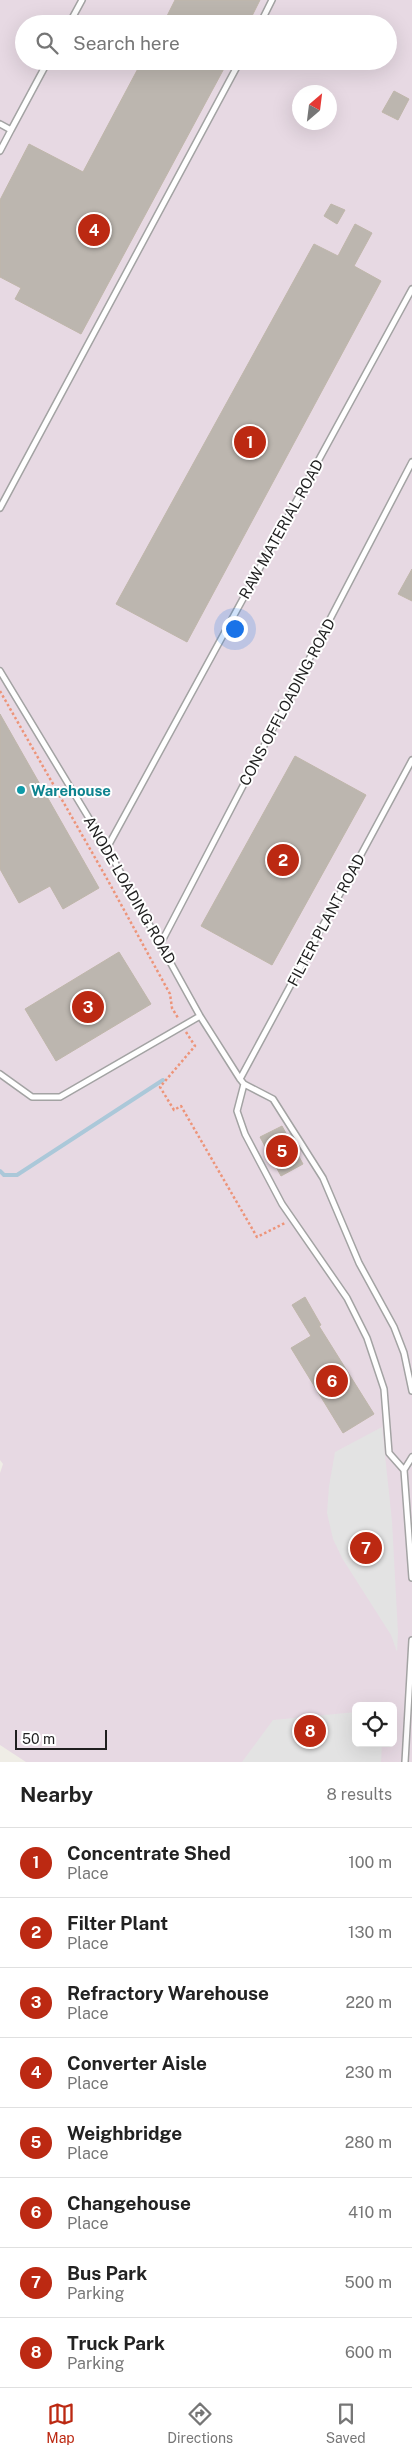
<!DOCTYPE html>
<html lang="en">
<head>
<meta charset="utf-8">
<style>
  :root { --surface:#fff; --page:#f6f6f6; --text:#222; --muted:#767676; --line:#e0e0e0; --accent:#bc2912 }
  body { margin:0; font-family:"Public Sans",sans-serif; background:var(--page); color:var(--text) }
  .controls { position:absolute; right:15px; bottom:15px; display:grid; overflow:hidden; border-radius:8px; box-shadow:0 5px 20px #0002 }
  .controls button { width:45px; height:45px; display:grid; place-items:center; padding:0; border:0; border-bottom:1px solid var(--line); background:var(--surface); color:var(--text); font:25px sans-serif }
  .compass { position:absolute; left:292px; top:85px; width:45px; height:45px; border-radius:50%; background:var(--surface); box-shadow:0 5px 20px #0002; rotate:28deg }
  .scale { position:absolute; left:15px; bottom:12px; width:92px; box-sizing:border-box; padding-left:5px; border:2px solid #1f1f1f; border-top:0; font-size:14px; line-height:18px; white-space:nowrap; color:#1f1f1f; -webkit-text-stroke:4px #fff; paint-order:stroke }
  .you { position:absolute; left:234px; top:628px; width:18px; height:18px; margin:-12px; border:4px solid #fff; border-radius:50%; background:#1a73e8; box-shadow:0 0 0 8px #1a73e833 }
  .badge { display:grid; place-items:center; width:32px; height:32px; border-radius:50%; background:var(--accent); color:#fff; font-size:16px; font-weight:700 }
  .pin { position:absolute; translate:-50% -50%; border:2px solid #fff; box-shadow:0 1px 5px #0006 }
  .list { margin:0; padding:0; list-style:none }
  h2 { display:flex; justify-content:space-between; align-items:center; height:65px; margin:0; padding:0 20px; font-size:21px }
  h2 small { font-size:16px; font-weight:400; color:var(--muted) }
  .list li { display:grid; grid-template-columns:32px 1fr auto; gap:15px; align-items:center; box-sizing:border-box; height:70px; padding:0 20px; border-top:1px solid var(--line) }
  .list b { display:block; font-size:19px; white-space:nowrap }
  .list p { margin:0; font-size:16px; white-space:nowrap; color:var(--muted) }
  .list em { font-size:16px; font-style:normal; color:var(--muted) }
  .icon { flex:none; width:28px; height:28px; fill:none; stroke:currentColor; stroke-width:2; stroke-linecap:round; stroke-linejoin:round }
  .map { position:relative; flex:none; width:412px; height:1762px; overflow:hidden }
  .search { position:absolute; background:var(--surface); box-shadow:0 5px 20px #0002; left:15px; right:15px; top:15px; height:55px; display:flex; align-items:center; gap:12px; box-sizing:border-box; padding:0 18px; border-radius:28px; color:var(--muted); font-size:19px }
  .sheet { height:625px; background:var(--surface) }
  nav { display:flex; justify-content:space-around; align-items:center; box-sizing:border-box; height:70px; border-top:1px solid var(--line); background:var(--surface); font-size:14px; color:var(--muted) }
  nav a { display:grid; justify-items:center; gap:2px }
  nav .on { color:var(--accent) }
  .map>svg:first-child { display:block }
</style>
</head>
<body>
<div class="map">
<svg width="412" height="1762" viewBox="0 0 412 1762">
  <rect width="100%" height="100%" fill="#efede6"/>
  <!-- industrial -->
  <path fill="#e7d9e3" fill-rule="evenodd" d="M0 0H412V1762H26L0 1745V1473L3 1464 0 1460ZM24 24H388V61H24ZM300 92H330V122H300ZM356 1706H393V1743H356Z"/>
  <!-- parking -->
  <path fill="#e3e3e3" d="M382 1427 392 1521 398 1633 397 1652 391 1635 342 1558 333 1539 327 1513 329 1486 335 1452Z
    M356 1712V1743H382L381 1762H242L273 1720Z"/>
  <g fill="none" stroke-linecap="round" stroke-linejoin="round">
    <!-- stream -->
    <path stroke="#abc8d9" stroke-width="4" d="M0 1171 4 1175H17L163 1080"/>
  </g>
  <!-- building -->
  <path fill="#bcb6af" stroke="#bfb6aa" d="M175 0H260L248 24H163Z
    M142 61H228L81 334 15 299 21 288 0 277V200L29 144 83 172Z
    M394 91 409 99 398 120 382 112Z
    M331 204 345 210 337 224 324 216Z
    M355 224 372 233 354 266 381 281 187 642 116 604 314 244 338 256Z
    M412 569V601L398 594Z
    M0 714 99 888 63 909 50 886 19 903 0 869Z
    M295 756 366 795 272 965 201 926Z
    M119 952 151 1004 56 1061 25 1009Z
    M282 1126 303 1164 281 1176 260 1137Z
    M305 1297 321 1325 319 1326 374 1414 343 1433 291 1348 311 1336 292 1305Z"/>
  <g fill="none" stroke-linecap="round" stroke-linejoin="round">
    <!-- service casing -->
    <g stroke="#a3a3a3" stroke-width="8">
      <path id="service" d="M69 24 82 0
        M260 24 272 0
        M0 124 11 130 0 151
        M11 130 48 61
        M0 508 240 61
        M0 671 107 848 200 1016 240 1079 244 1084 273 1099 323 1178 359 1263 394 1327 404 1353 412 1391
        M107 848 412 289
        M161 943 412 462
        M0 1074 32 1097H60L200 1016
        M240 1079 412 760
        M244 1084 237 1111 245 1134 282 1204 347 1298 367 1338 384 1389 389 1453 404 1470 412 1578
        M404 1470 412 1457
        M405 1762 412 1640"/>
    </g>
    <!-- path -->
    <path stroke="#ed9479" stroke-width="2.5" stroke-dasharray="2.5 2.5" stroke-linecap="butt" d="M0 691 106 877 170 994 172 1008 178 1018
      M186 1032 195 1046 160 1087 174 1110 181 1106 257 1237 285 1223"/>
    <!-- service -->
    <use href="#service" stroke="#fff" stroke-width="5"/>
  </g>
  <!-- markers -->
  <circle fill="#0f9aa8" stroke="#fff" stroke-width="2" cx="21" cy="790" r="5"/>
  <g text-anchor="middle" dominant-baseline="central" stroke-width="4" stroke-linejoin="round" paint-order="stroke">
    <!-- street labels -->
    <g font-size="15" fill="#1f1f1f" stroke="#fff">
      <text transform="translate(281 529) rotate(-61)">RAW MATERIAL ROAD</text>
      <text transform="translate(287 702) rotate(-62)">CONS OFFLOADING ROAD</text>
      <text transform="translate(130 890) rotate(60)">ANODE LOADING ROAD</text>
      <text transform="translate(326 920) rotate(-62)">FILTER PLANT ROAD</text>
    </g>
    <!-- culture labels -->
    <g font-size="15" font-weight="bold" fill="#0d838f" stroke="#fff" text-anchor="start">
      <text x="31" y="790">Warehouse</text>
    </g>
  </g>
</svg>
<div class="controls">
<button><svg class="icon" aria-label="locate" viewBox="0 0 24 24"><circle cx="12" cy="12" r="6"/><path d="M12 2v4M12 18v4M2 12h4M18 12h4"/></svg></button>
</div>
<svg class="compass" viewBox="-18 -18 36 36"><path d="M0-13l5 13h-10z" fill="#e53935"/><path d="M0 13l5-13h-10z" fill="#767676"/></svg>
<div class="scale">50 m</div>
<div class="you"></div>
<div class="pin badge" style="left:250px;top:442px">1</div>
<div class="pin badge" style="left:283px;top:860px">2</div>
<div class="pin badge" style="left:88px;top:1007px">3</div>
<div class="pin badge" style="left:94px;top:230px">4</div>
<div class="pin badge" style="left:282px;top:1151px">5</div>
<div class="pin badge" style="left:332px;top:1381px">6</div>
<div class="pin badge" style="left:366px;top:1548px">7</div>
<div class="pin badge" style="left:310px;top:1731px">8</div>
<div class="search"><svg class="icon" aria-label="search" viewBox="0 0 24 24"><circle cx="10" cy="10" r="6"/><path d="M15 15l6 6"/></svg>Search here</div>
</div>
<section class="sheet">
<h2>Nearby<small>8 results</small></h2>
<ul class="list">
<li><span class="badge">1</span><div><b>Concentrate Shed</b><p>Place</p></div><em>100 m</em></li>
<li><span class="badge">2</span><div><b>Filter Plant</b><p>Place</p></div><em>130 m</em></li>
<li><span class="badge">3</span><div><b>Refractory Warehouse</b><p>Place</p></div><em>220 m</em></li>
<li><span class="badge">4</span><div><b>Converter Aisle</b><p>Place</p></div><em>230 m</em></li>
<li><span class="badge">5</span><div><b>Weighbridge</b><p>Place</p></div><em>280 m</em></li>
<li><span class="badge">6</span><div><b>Changehouse</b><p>Place</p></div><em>410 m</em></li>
<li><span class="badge">7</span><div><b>Bus Park</b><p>Parking</p></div><em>500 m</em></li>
<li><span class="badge">8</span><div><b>Truck Park</b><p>Parking</p></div><em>600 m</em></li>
</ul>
</section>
<nav>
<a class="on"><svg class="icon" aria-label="map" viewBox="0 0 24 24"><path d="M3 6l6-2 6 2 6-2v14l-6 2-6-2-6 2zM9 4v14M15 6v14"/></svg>Map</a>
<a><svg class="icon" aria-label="directions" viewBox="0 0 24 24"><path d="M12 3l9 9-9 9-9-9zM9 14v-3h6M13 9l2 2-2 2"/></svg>Directions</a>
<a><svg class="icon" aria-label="saved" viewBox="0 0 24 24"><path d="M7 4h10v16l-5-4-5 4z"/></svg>Saved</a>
</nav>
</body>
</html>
